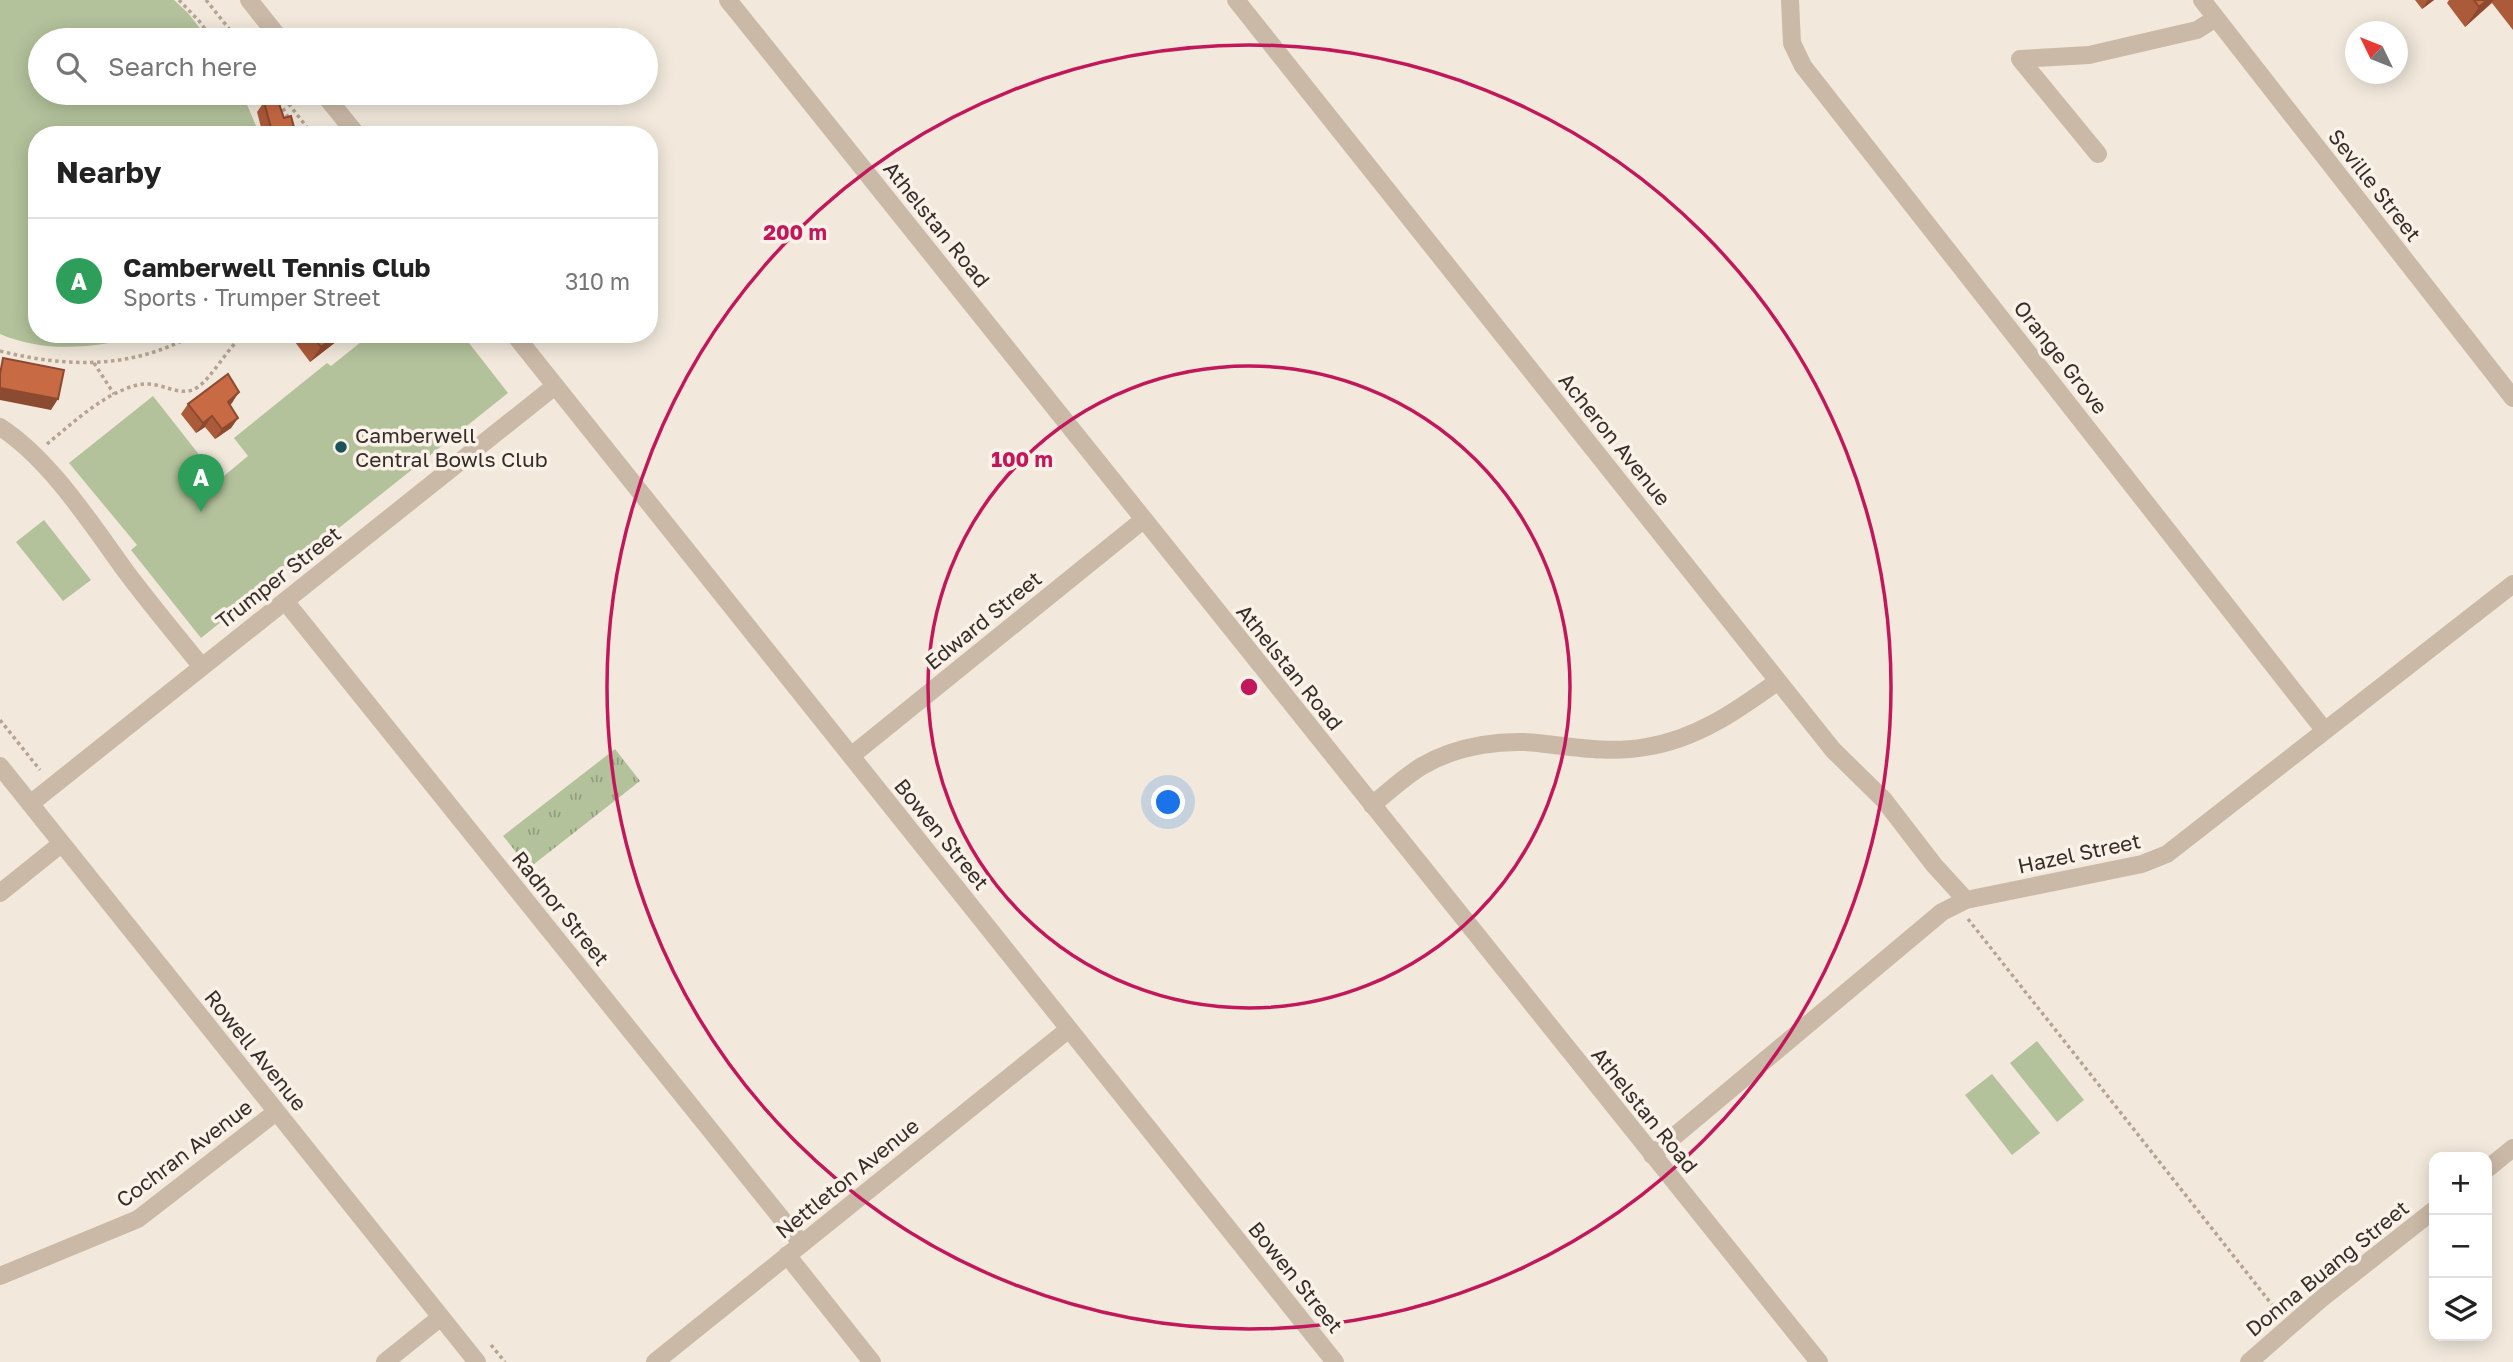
<!DOCTYPE html>
<html lang="en">
<head>
<meta charset="utf-8">
<style>
  :root { --surface:#fff; --page:#f6f6f6; --text:#222; --muted:#767676; --line:#e0e0e0; --accent:#1c535a }
  body { margin:0; font-family:"Golos Text",sans-serif; background:var(--page); color:var(--text) }
  .controls { position:absolute; right:21px; bottom:21px; display:grid; overflow:hidden; border-radius:14px; box-shadow:0 4px 18px #0003 }
  .controls button { width:63px; height:63px; display:grid; place-items:center; padding:0; border:0; border-bottom:2px solid var(--line); background:var(--surface); color:var(--text); font:35px sans-serif }
  .compass { position:absolute; left:2345px; top:21px; width:63px; height:63px; border-radius:50%; background:var(--surface); box-shadow:0 4px 18px #0003; rotate:313deg }
  .you { position:absolute; left:1169px; top:803px; width:24px; height:24px; margin:-18px; border:5px solid #fff; border-radius:50%; background:#1a73e8; box-shadow:0 0 0 10px #1a73e833 }
  .badge { display:grid; place-items:center; width:46px; height:46px; border-radius:50%; background:var(--accent); color:#fff; font-size:23px; font-weight:700 }
  .pin { position:absolute; translate:-50% -58px; filter:drop-shadow(0 2px 4px #0008) }
  .pin::after { content:''; position:absolute; top:37px; width:24px; height:21px; background:inherit; clip-path:polygon(0 0,100% 0,50% 100%) }
  .list { margin:0; padding:0; list-style:none }
  h2 { display:flex; justify-content:space-between; align-items:center; height:91px; margin:0; padding:0 28px; font-size:30px }
  h2 small { font-size:23px; font-weight:400; color:var(--muted) }
  .list li { display:grid; grid-template-columns:46px 1fr auto; gap:21px; align-items:center; box-sizing:border-box; height:126px; padding:0 28px; border-top:2px solid var(--line) }
  .list b { display:block; font-size:26px; white-space:nowrap }
  .list p { margin:0; font-size:23px; white-space:nowrap; color:var(--muted) }
  .list em { font-size:23px; font-style:normal; color:var(--muted) }
  .icon { flex:none; width:38px; height:38px; fill:none; stroke:currentColor; stroke-width:2; stroke-linecap:round; stroke-linejoin:round }
  .map { position:relative; flex:none; width:2513px; height:1362px; overflow:hidden }
  .search { position:absolute; background:var(--surface); box-shadow:0 4px 18px #0003; left:28px; top:28px; width:630px; height:77px; display:flex; align-items:center; gap:18px; box-sizing:border-box; padding:0 24px; border-radius:38px; color:var(--muted); font-size:26px }
  .panel { position:absolute; background:var(--surface); box-shadow:0 4px 18px #0003; left:28px; top:126px; width:630px; height:217px; border-radius:28px }
  .map>svg:first-child { display:block }
</style>
</head>
<body>
<div class="map">
<svg width="2513" height="1362" viewBox="0 0 2513 1362">
  <defs>
    <pattern id="park-tufts" width="24" height="20" patternUnits="userSpaceOnUse" patternTransform="scale(1.75)"><rect width="24" height="20" fill="#b3c29b"/><path d="M3 7l-1-3M5 7V3M7 7l1-3M15 17l-1-3M17 17v-4M19 17l1-3" fill="none" stroke="#929e7e"/></pattern>
  </defs>
  <rect width="100%" height="100%" fill="#f2e9dc"/>
  <!-- green -->
  <path fill="#b3c29b" d="M0 0H174L188 13 209 40H40V93H242L260 135H37V334H147C100 348 46 354 0 334Z
    M371 334H462L508 393 201 638 131 550 137 545 69 463 153 396 219 480 248 456 234 438 327 363 331 366Z
    M44 520 91 580 63 601 16 542Z
    M2037 1041 2084 1100 2057 1122 2010 1063Z
    M1992 1074 2040 1133 2012 1155 1965 1095Z"/>
  <!-- park -->
  <path fill="url(#park-tufts)" d="M615 749 640 781 529 868 503 836Z"/>
  <g fill="none" stroke-linecap="round" stroke-linejoin="round">
    <!-- path -->
    <path stroke="#b7a391" stroke-width="3.5" stroke-dasharray="3.5 3.5" stroke-linecap="butt" d="M179 0 200 22 213 40
      M206 0 238 40
      M269 93 280 103 289 119
      M280 93 313 135
      M0 351C68 368 133 369 195 334
      M94 363 114 394
      M47 444C74 422 103 394 137 385 161 379 179 400 198 387 213 376 227 349 244 334
      M0 720 40 770
      M1968 919 2277 1311
      M491 1345 505 1362"/>
    <!-- minor -->
    <path stroke="#cbb9a7" stroke-width="18" d="M249 0 281 40
      M728 0 1819 1362
      M1236 0 1833 750 1884 800 1934 865 1966 900
      M1790 0 1792 43 1803 66 2325 731
      M2202 0 2513 398
      M323 93 357 135
      M2098 154 2020 59 2089 55 2197 30 2216 18
      M514 334 1335 1362
      M0 427C50 459 92 525 127 573 151 605 177 636 202 667
      M285 601 802 1244
      M851 756 1143 520
      M0 766 477 1362
      M30 804 555 386
      M1372 805C1388 792 1404 777 1422 766 1458 745 1506 738 1546 744 1580 748 1612 753 1646 747 1697 739 1738 710 1778 681
      M0 893 61 844
      M1652 1155 1942 912 1966 900 2142 864 2167 854 2513 584
      M2487 1169 2513 1148
      M787 1255 872 1362
      M0 1276 138 1219 276 1112
      M385 1362 441 1317
      M655 1362 1069 1029
      M2249 1362 2321 1299 2434 1210"/>
  </g>
  <!-- wall -->
  <path fill="#ac5b3a" d="M2415 0H2434L2422 9Z
    M2449 0H2513V30L2492 3 2465 27 2447 3Z
    M264 102 284 118 296 135H263L257 112Z
    M289 334H346L310 362Z
    M232 403 230 405 238 418 231 428 215 439 205 427 196 433 181 414 188 404Z"/>
  <!-- shaded-wall -->
  <path fill="#8c4a30" d="M2428 0H2434L2422 9Z
    M2487 0H2494L2465 27 2479 7Z
    M337 334H346L310 362 321 347Z
    M0 388 58 399 51 410 0 400Z
    M239 392 232 403 221 412 228 402Z
    M212 416 205 427 196 433 203 423Z
    M238 418 231 428 215 439 222 429Z"/>
  <!-- building -->
  <path fill="#c86a44" stroke="#8c4a30" stroke-width="2" d="M2474 0H2487L2479 7Z
    M277 98 284 118 291 116 296 135H273L264 102Z
    M311 334H337L321 347Z
    M3 358 64 370 58 399 0 388V374Z
    M228 374 239 392 228 402 238 418 222 429 212 416 203 423 188 404Z"/>
  <!-- distance rings -->
  <g fill="none" stroke="#c2185b" stroke-width="3.5">
    <circle cx="1249" cy="687" r="321"/>
    <circle cx="1249" cy="687" r="642"/>
  </g>
  <!-- markers -->
  <circle fill="#1c535a" stroke="#faf2e8" stroke-width="2.5" cx="341" cy="447" r="7"/>
  <g text-anchor="middle" dominant-baseline="central" stroke-width="7" stroke-linejoin="round" paint-order="stroke">
    <!-- street labels -->
    <g font-size="21" fill="#372d28" stroke="#faf2e8">
      <text transform="translate(2375 185) rotate(52)">Seville Street</text>
      <text transform="translate(937 224) rotate(51)">Athelstan Road</text>
      <text transform="translate(2061 357) rotate(52)">Orange Grove</text>
      <text transform="translate(1615 439) rotate(51)">Acheron Avenue</text>
      <text transform="translate(278 577) rotate(-38)">Trumper Street</text>
      <text transform="translate(983 620) rotate(-39)">Edward Street</text>
      <text transform="translate(1290 667) rotate(51)">Athelstan Road</text>
      <text transform="translate(942 834) rotate(51)">Bowen Street</text>
      <text transform="translate(2079 853) rotate(-12)">Hazel Street</text>
      <text transform="translate(561 908) rotate(51)">Radnor Street</text>
      <text transform="translate(256 1050) rotate(51)">Rowell Avenue</text>
      <text transform="translate(1645 1110) rotate(51)">Athelstan Road</text>
      <text transform="translate(184 1153) rotate(-37)">Cochran Avenue</text>
      <text transform="translate(847 1178) rotate(-39)">Nettleton Avenue</text>
      <text transform="translate(2327 1268) rotate(-39)">Donna Buang Street</text>
      <text transform="translate(1296 1277) rotate(51)">Bowen Street</text>
    </g>
    <!-- poi labels -->
    <g font-size="21" fill="#372d28" stroke="#faf2e8" text-anchor="start">
      <text x="355" y="435">Camberwell<tspan x="355" dy="24">Central Bowls Club</tspan></text>
    </g>
  </g>
  <circle cx="1249" cy="687" r="10" fill="#c2185b" stroke="#faf2e8" stroke-width="3.5"/>
  <g font-size="21" text-anchor="middle" font-weight="bold" fill="#c2185b" stroke="#faf2e8" stroke-width="7" stroke-linejoin="round" paint-order="stroke">
    <text x="795" y="240">200 m</text>
    <text x="1022" y="467">100 m</text>
  </g>
</svg>
<div class="controls">
<button>+</button>
<button>−</button>
<button><svg class="icon" aria-label="layers" viewBox="0 0 24 24"><path d="M12 4l9 5-9 5-9-5zM3 14l9 5 9-5"/></svg></button>
</div>
<svg class="compass" viewBox="-18 -18 36 36"><path d="M0-13l5 13h-10z" fill="#e53935"/><path d="M0 13l5-13h-10z" fill="#767676"/></svg>
<div class="you"></div>
<div class="pin badge" style="left:201px;top:512px;background:#2e9e5b">A</div>
<div class="search"><svg class="icon" aria-label="search" viewBox="0 0 24 24"><circle cx="10" cy="10" r="6"/><path d="M15 15l6 6"/></svg>Search here</div>
<section class="panel">
<h2>Nearby<small></small></h2>
<ul class="list">
<li><span class="badge" style="background:#2e9e5b">A</span><div><b>Camberwell Tennis Club</b><p>Sports · Trumper Street</p></div><em>310 m</em></li>
</ul>
</section>
</div>
</body>
</html>
